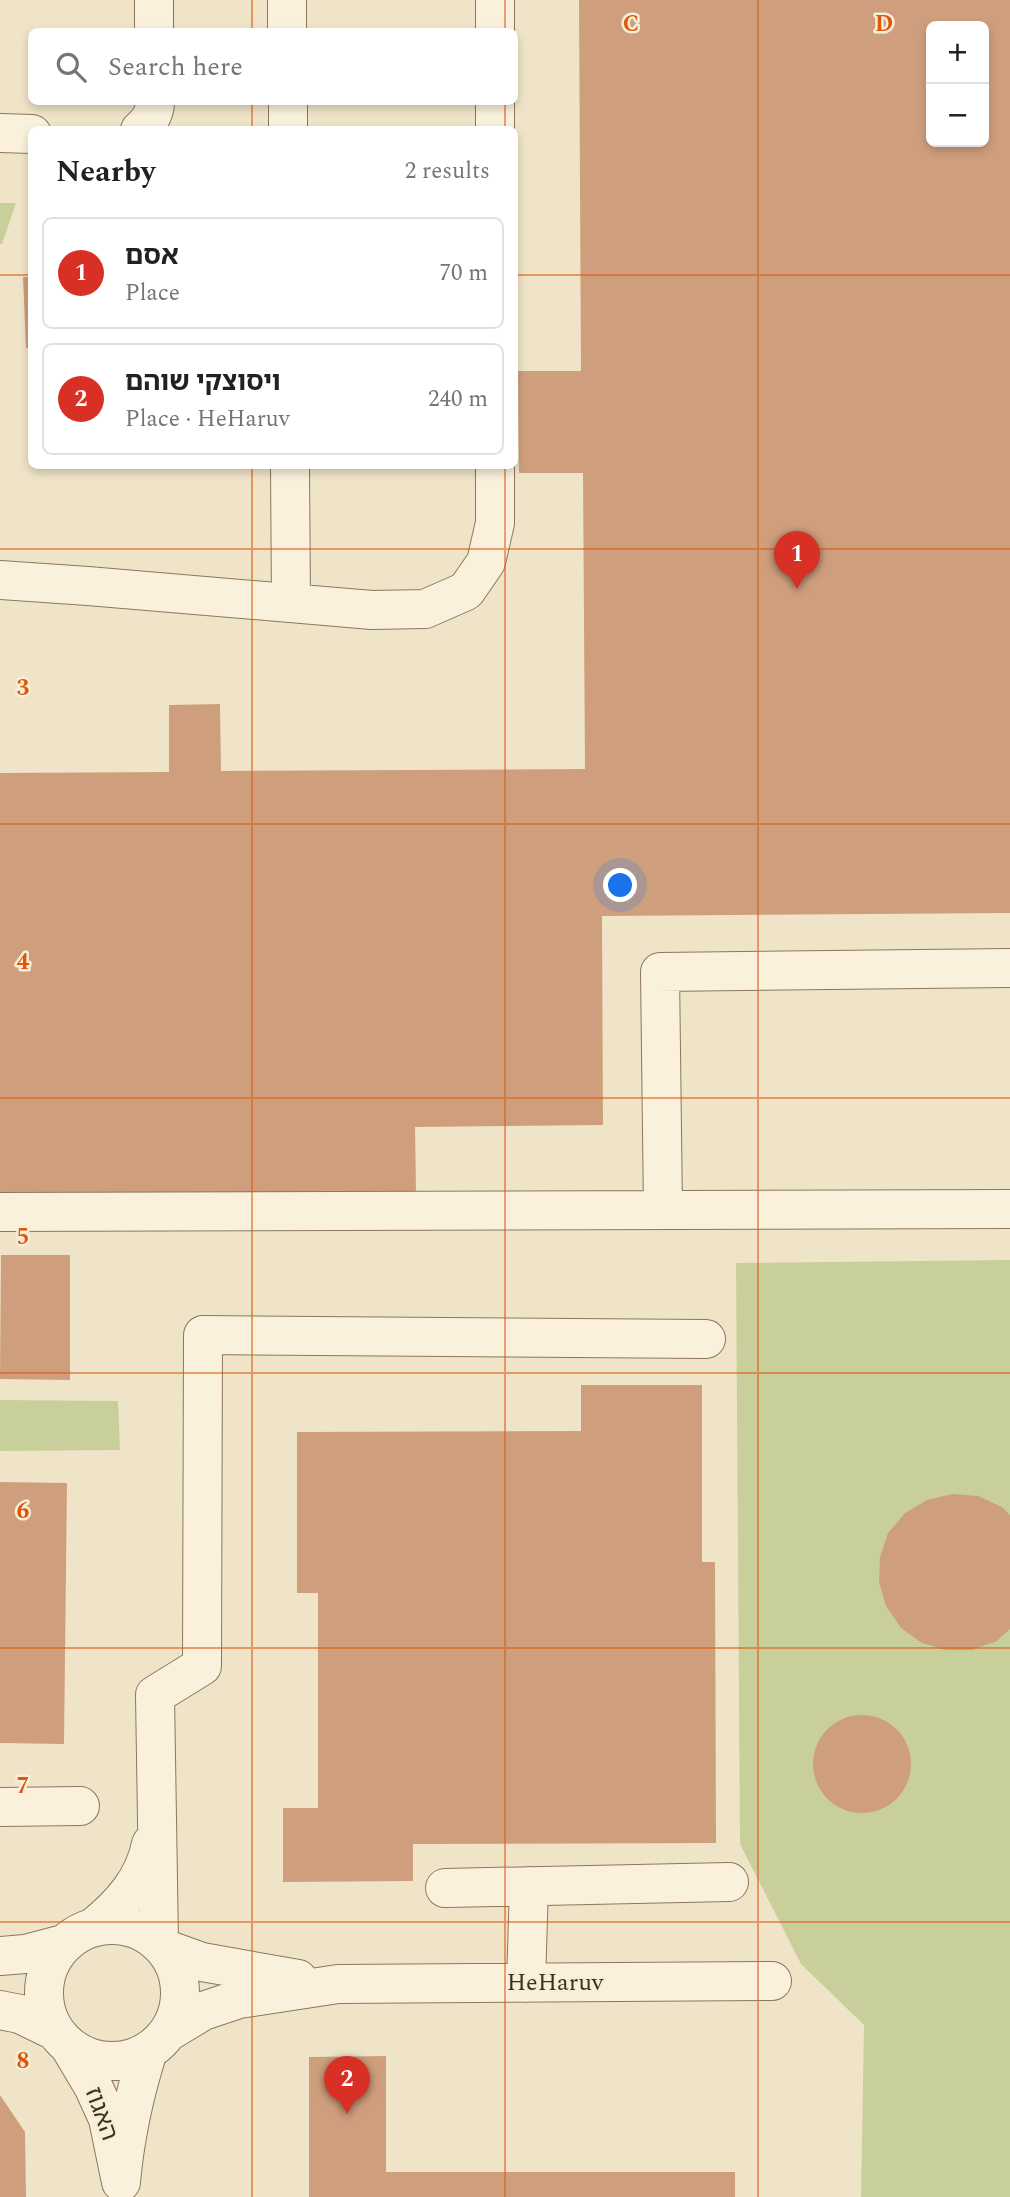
<!DOCTYPE html>
<html lang="en">
<head>
<meta charset="utf-8">
<style>
  :root { --surface:#fff; --page:#f6f6f6; --text:#202124; --muted:#757577; --line:#e0e0e0; --accent:#d93025 }
  body { margin:0; font-family:Spectral,"Noto Sans Hebrew",serif; background:var(--page); color:var(--text) }
  .controls { position:absolute; right:21px; top:21px; display:grid; overflow:hidden; border-radius:10px; box-shadow:0 4px 10px #0003 }
  .controls button { width:63px; height:63px; display:grid; place-items:center; padding:0; border:0; border-bottom:2px solid var(--line); background:var(--surface); color:var(--text); font:35px sans-serif }
  .you { position:absolute; left:621px; top:886px; width:24px; height:24px; margin:-18px; border:5px solid #fff; border-radius:50%; background:#1a73e8; box-shadow:0 0 0 10px #1a73e833 }
  .badge { display:grid; place-items:center; width:46px; height:46px; border-radius:50%; background:var(--accent); color:#fff; font-size:23px; font-weight:700 }
  .pin { position:absolute; translate:-50% -58px; filter:drop-shadow(0 2px 4px #0008) }
  .pin::after { content:''; position:absolute; top:37px; width:24px; height:21px; background:inherit; clip-path:polygon(0 0,100% 0,50% 100%) }
  .list { margin:0; padding:0; list-style:none }
  h2 { display:flex; justify-content:space-between; align-items:center; height:91px; margin:0; padding:0 28px; font-size:30px }
  h2 small { font-size:23px; font-weight:400; color:var(--muted) }
  .list li { display:grid; grid-template-columns:46px 1fr auto; gap:21px; align-items:center; box-sizing:border-box; height:112px; margin:0 14px 14px; padding:0 14px; border:2px solid var(--line); border-radius:10px }
  .list b { display:block; font-size:26px; white-space:nowrap }
  .list p { margin:0; font-size:23px; white-space:nowrap; color:var(--muted) }
  .list em { font-size:23px; font-style:normal; color:var(--muted) }
  .icon { flex:none; width:38px; height:38px; fill:none; stroke:currentColor; stroke-width:2; stroke-linecap:round; stroke-linejoin:round }
  .map { position:relative; flex:none; width:1010px; height:2197px; overflow:hidden }
  .search { position:absolute; background:var(--surface); box-shadow:0 4px 10px #0003; left:28px; top:28px; width:490px; height:77px; display:flex; align-items:center; gap:18px; box-sizing:border-box; padding:0 24px; border-radius:10px; color:var(--muted); font-size:26px }
  .panel { position:absolute; background:var(--surface); box-shadow:0 4px 10px #0003; left:28px; top:126px; width:490px; height:343px; border-radius:10px }
  .map>svg:first-child { display:block }
</style>
</head>
<body>
<div class="map">
<svg width="1010" height="2197" viewBox="0 0 1010 2197">
  <rect width="100%" height="100%" fill="#f0e4c8"/>
  <!-- green -->
  <path fill="#c9cf9b" d="M0 203H16L2 244H0Z
    M1010 1260V2197H861L864 2025 801 1964 740 1844 736 1263Z
    M0 1400 118 1401 120 1450 0 1451Z"/>
  <!-- building -->
  <path fill="#cf9f7d" fill-rule="evenodd" d="M579 0H1010V913L602 916 603 1125 415 1127 416 1193 0 1197V773L169 772V705L220 704 221 771 585 769 583 473H519L518 371H581ZM931 26H984V142H931Z
    M23 277H32V348H26Z
    M1 1255H70V1380L0 1379Z
    M581 1385H702V1562H715L716 1843 413 1844V1881L283 1882V1808H318V1593H297V1432L581 1431Z
    M0 1482 67 1483 64 1744 0 1743Z
    M952 1494 978 1496 1002 1507 1010 1515V1629L997 1641 972 1650H946L922 1643 901 1628 886 1606 879 1582 880 1557 888 1533 905 1513 927 1500Z
    M813 1764a49 49 0 1 1 98 0a49 49 0 1 1-98 0Z
    M386 2056V2172H735V2197H309V2057Z
    M0 2095 25 2132 26 2197H0Z"/>
  <g fill="none" stroke-linecap="round" stroke-linejoin="round">
    <!-- minor casing -->
    <g stroke="#8d765c" stroke-width="40">
      <path id="minor" d="M287 0V32
        M154 32V0
        M495 32V0
        M288 102V130
        M140 130C149 122 155 114 155 102
        M495 130V102
        M0 133 32 134
        M290 466 291 603
        M0 580 88 586 372 610 425 609 466 591 486 562 495 523V466
        M663 1210 660 972 1010 968
        M0 1212 1010 1209
        M0 1807 80 1806
        M445 1888 729 1882
        M44 1993a68 68 0 1 1 136 0a68 68 0 1 1-136 0Z
        M94 1927C121 1905 144 1880 151 1844
        M159 1943 155 1695 202 1666 203 1335 706 1339
        M166 1949 202 1962 298 1979
        M0 1956 25 1954 63 1944
        M526 1983 529 1886
        M0 2010 20 2014 55 2031
        M170 2031 203 2011 239 1999 338 1984 772 1981
        M71 2049 93 2086 108 2119 121 2182C125 2137 134 2095 148 2051"/>
    </g>
    <!-- minor -->
    <use href="#minor" stroke="#faf1dc" stroke-width="38"/>
  </g>
  <!-- grid -->
  <path fill="none" stroke="#df570d" stroke-width="2" stroke-opacity="0.55" d="M252 0V32M505 0V32M758 0V2197M252 102V130M505 102V130M0 275H32M514 275H1010M252 466V2197M505 466V2197M0 549H1010M0 824H1010M0 1098H1010M0 1373H1010M0 1648H1010M0 1922H1010"/>
  <g text-anchor="middle" dominant-baseline="central" stroke-width="5" stroke-linejoin="round" paint-order="stroke">
    <!-- street labels -->
    <g font-size="24" fill="#3d2e20" stroke="#f7eed8">
      <text x="555" y="1983">HeHaruv</text>
      <text transform="translate(101 2114) rotate(70)">האגוז</text>
    </g>
  </g>
  <g font-size="23" text-anchor="middle" font-weight="bold" fill="#df570d" stroke="#f7eed8" stroke-width="5" stroke-linejoin="round" paint-order="stroke">
    <text x="631" y="31">C</text>
    <text x="884" y="31">D</text>
    <text x="23" y="695">3</text>
    <text x="23" y="969">4</text>
    <text x="23" y="1244">5</text>
    <text x="23" y="1518">6</text>
    <text x="23" y="1793">7</text>
    <text x="23" y="2068">8</text>
  </g>
</svg>
<div class="controls">
<button>+</button>
<button>−</button>
</div>
<div class="you"></div>
<div class="pin badge" style="left:797px;top:589px">1</div>
<div class="pin badge" style="left:347px;top:2114px">2</div>
<div class="search"><svg class="icon" aria-label="search" viewBox="0 0 24 24"><circle cx="10" cy="10" r="6"/><path d="M15 15l6 6"/></svg>Search here</div>
<section class="panel">
<h2>Nearby<small>2 results</small></h2>
<ul class="list">
<li><span class="badge">1</span><div><b>אסם</b><p>Place</p></div><em>70 m</em></li>
<li><span class="badge">2</span><div><b>ויסוצקי שוהם</b><p>Place · HeHaruv</p></div><em>240 m</em></li>
</ul>
</section>
</div>
</body>
</html>
